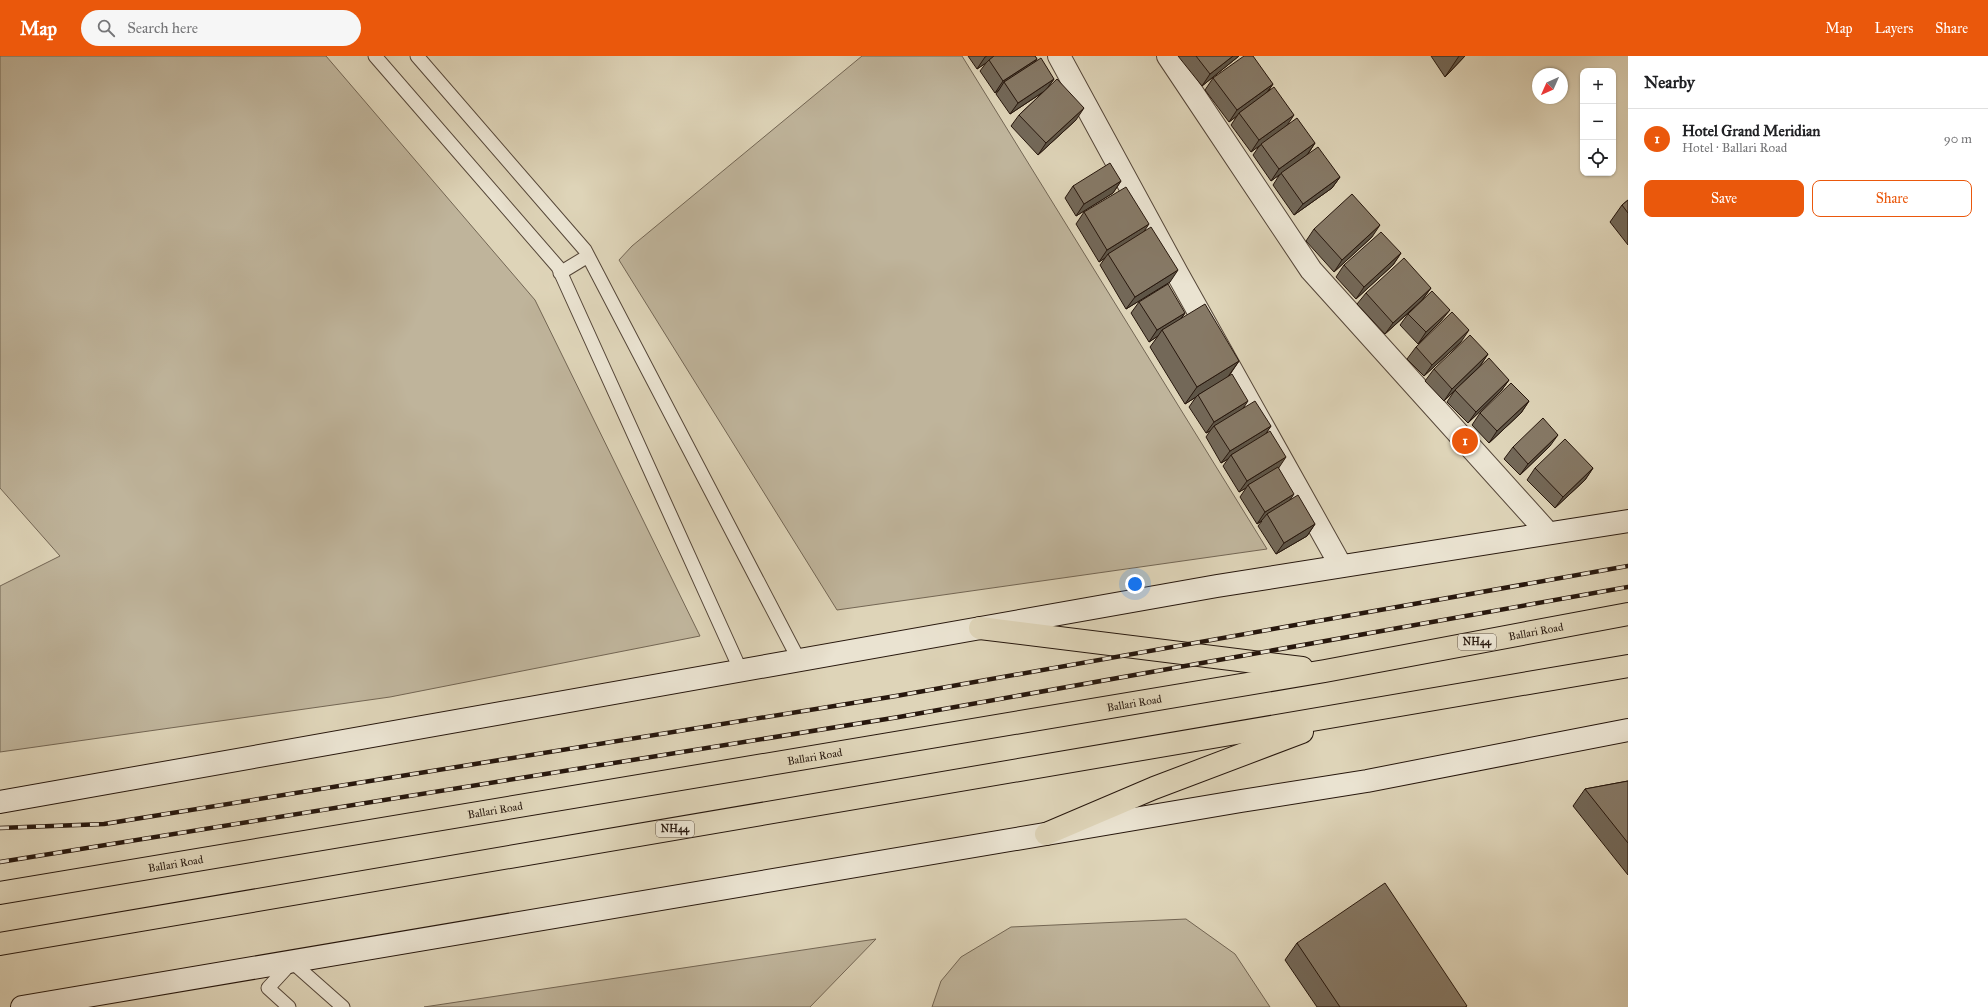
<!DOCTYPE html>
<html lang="en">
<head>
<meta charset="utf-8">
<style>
  :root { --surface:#fff; --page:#f6f6f6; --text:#202124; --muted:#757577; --line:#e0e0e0; --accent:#ea580c }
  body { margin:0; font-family:"IM FELL Great Primer",serif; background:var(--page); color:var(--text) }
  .controls { position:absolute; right:12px; top:12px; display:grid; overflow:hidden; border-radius:8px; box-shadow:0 1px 3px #0004 }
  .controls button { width:36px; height:36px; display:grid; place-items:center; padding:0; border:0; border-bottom:1px solid var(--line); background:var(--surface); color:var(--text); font:20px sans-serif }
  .compass { position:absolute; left:1532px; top:12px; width:36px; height:36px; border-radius:50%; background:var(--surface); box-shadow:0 1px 3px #0004; rotate:225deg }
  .you { position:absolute; left:1135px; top:528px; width:14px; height:14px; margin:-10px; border:3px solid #fff; border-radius:50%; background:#1a73e8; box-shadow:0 0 0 6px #1a73e833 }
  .badge { display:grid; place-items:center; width:26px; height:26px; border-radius:50%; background:var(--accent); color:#fff; font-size:13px; font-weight:700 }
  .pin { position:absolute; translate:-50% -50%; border:2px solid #fff; box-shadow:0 1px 4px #0006 }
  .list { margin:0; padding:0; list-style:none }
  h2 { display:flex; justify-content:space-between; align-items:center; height:52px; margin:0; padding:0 16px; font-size:17px }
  h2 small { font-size:13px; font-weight:400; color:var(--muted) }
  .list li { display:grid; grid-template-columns:26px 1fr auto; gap:12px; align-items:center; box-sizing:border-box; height:60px; padding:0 16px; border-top:1px solid var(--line) }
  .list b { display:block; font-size:15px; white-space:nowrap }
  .list p { margin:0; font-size:13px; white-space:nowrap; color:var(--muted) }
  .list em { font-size:13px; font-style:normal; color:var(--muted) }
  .actions { display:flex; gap:8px; padding:12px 16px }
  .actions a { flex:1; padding:9px 0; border:1px solid var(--accent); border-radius:8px; text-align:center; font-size:14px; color:var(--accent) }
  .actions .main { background:var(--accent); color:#fff }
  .icon { flex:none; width:22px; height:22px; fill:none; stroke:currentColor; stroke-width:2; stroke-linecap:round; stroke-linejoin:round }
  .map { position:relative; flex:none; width:1628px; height:951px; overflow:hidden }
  header { display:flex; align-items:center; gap:24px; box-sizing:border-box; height:56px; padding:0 20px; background:var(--accent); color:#fff }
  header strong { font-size:19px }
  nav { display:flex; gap:22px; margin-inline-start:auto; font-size:14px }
  .search { width:280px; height:36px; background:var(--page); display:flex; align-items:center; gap:10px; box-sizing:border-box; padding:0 14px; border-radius:22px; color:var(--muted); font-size:15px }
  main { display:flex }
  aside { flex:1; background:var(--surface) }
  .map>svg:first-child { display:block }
</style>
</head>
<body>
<header>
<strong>Map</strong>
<div class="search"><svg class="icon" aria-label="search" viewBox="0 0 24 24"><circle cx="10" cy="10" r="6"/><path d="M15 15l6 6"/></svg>Search here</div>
<nav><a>Map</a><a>Layers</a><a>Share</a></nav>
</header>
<main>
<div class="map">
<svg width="1628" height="951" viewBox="0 0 1628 951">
  <rect width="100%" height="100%" fill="#ded4b8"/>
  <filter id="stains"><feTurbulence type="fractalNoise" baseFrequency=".005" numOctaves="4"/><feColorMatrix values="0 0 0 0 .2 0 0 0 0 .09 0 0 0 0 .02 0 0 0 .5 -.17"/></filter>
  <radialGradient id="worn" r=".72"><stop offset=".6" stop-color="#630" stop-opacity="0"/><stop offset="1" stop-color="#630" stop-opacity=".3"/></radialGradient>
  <!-- green -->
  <path fill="#bfb49b" stroke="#736654" d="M0 0H326L535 244 700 580 390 641 0 696V530L60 500 0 432Z
    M862 0H962L1267 493 837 554 619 204 632 190Z
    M1186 863 1235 898 1270 951H932L941 925 961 901 1011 871Z
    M876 883 810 951H424Z"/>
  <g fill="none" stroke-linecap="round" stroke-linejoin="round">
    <!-- lane casing -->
    <g stroke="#554638" stroke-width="15">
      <path id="lane" d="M375 0 558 211 741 615
        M417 0 585 194 799 604
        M560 217 588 200
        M289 951 268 932 292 906 343 951"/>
    </g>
    <!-- street casing -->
    <g stroke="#554638" stroke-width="24">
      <path id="street" d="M1059 0 1177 217 1341 510
        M1168 0 1311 214 1548 477"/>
    </g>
    <!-- secondary casing -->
    <g stroke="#27170d" stroke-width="24">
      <path id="secondary" d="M0 746 1217 530 1628 465
        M22 951 1241 745 1367 725 1628 674"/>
    </g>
    <!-- highway casing -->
    <g stroke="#27170d" stroke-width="24">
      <g id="highway">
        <path d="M980 572 1302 612"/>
        <path d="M1046 778 1154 732 1302 676"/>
        <path id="s1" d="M0 837 1325 615 1628 558"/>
        <path d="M0 888 1628 610"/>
      </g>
    </g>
    <!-- lane -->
    <use href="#lane" stroke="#eae3d1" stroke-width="13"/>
    <!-- street -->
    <use href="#street" stroke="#eae3d1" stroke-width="22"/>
    <!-- secondary -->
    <use href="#secondary" stroke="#eae3d1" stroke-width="22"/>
    <!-- highway -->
    <use href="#highway" stroke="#ded4b8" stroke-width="22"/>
    <!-- rail casing -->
    <g stroke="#27170d" stroke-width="4.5">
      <path id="rail" d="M0 772 104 768 896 640 1628 510
        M0 806 899 661 1628 531"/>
    </g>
    <!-- rail -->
    <use href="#rail" stroke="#eae3d1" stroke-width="3" stroke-dasharray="9" stroke-linecap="butt"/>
  </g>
  <!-- wall -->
  <path fill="#736858" stroke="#27170d" d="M968 0H1035L1037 3 1034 7 1054 23 1046 34 1076 64 1038 99 1011 70 1019 59 1045 35 1010 58 996 38 999 34 995 37 980 15 986 7 977 13Z
    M1178 0H1239L1202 30Z
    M1431 0H1465L1445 21Z
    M1213 22 1273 28 1267 37 1287 70 1315 87 1308 98 1340 121 1332 132 1294 159 1273 129 1280 118 1271 125 1253 99 1260 89 1251 96 1231 69 1237 60 1229 66 1205 34Z
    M1121 125 1113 137 1076 160 1065 142 1073 130Z
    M1628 144V189L1610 166 1622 149Z
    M1084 156 1144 176 1170 226 1126 253 1100 209 1105 202 1099 206 1076 168Z
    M1314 173 1372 181 1334 216 1306 185Z
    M1401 197 1393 209 1356 243 1336 221 1344 209Z
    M1431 232 1423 243 1441 265 1418 288 1400 269 1408 258 1415 251 1385 278 1357 248 1366 237Z
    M1139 246 1185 257 1181 263 1239 305 1229 320 1244 352 1271 370 1266 377 1278 412 1291 443 1315 468 1307 480 1276 498 1258 470 1262 465 1257 468 1240 441 1246 432 1239 436 1223 410 1228 403 1221 407 1206 381 1210 375 1206 377 1189 351 1196 341 1185 348 1150 291 1158 280 1149 286 1131 257Z
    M1461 286 1424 320 1407 303 1416 291Z
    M1488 298 1480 310 1444 345 1425 325 1434 313Z
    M1509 324 1501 335 1468 367 1447 346 1455 334Z
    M1529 345 1521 357 1489 387 1472 369 1480 357Z
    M1550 390 1520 419 1504 403 1513 391Z
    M1535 412H1593L1585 424 1555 452 1527 424Z
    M1628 725V819L1573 750 1585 733Z
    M1297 887 1467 950 1466 951H1317L1285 904Z"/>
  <!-- shaded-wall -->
  <path fill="#5e5547" stroke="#27170d" d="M987 0H997L989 4 986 7 977 13 985 1Z
    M1233 0H1239L1202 30 1210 18Z
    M1459 0H1465L1445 21Z
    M1037 3 1029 14 1004 26 999 34 995 37 1003 25Z
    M1054 23 1046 34 1010 58 1018 47Z
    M1273 28 1265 39 1239 57 1237 60 1229 66 1237 54Z
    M1084 52 1076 64 1038 99 1046 87Z
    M1294 59 1286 71 1251 96 1259 84Z
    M1315 87 1307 99 1271 125 1279 113Z
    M1340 121 1332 132 1294 159 1303 148Z
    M1121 125 1113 137 1076 160 1084 148Z
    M1149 168 1141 180 1108 198 1105 202 1099 206 1107 194Z
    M1380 169 1372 181 1334 216 1342 204Z
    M1401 197 1393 209 1356 243 1364 231Z
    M1178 214 1170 226 1126 253 1135 241Z
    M1431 232 1422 244 1385 278 1393 267Z
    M1450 254 1441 265 1418 288 1426 276Z
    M1185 257 1177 268 1162 274 1158 280 1149 286 1157 274Z
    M1469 274 1461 286 1424 320 1432 309Z
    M1488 298 1480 310 1444 345 1452 333Z
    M1239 305 1227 322 1198 339 1196 341 1185 348 1197 331Z
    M1509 324 1501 335 1468 367 1476 356Z
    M1248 345 1240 357 1214 370 1210 375 1206 377 1214 366Z
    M1529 345 1521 357 1489 387 1497 375Z
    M1271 370 1263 382 1231 399 1228 403 1221 407 1230 395Z
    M1558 379 1550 390 1520 419 1528 408Z
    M1286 401 1278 413 1248 429 1246 432 1239 436 1247 425Z
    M1593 412 1585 424 1555 452 1563 441Z
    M1294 438 1286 450 1267 458 1262 464 1257 468 1265 456Z
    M1315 468 1307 480 1276 498 1284 487Z"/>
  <!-- building -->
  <path fill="#867966" stroke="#27170d" d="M994 0H1035L1037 3 1003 25 989 4Z
    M1196 0H1233L1210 18Z
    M1244 0H1253L1273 28 1237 54 1213 22Z
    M1041 2 1054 23 1018 47 1004 26Z
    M1057 23 1084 52 1046 87 1019 59Z
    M1274 31 1294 59 1259 84 1239 57Z
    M1297 62 1315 87 1279 113 1261 88Z
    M1318 91 1340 121 1303 148 1281 117Z
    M1110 107 1121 125 1084 148 1073 130Z
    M1126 131 1149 168 1107 194 1084 156Z
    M1352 138 1380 169 1342 204 1314 173Z
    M1628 144V157L1622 149Z
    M1151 171 1178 214 1135 241 1108 198Z
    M1381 176 1401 197 1364 231 1344 209Z
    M1404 202 1431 232 1393 267 1366 237Z
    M1168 228 1185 257 1157 274 1139 246Z
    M1432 235 1450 254 1426 276 1408 258Z
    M1205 248 1239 305 1197 331 1162 274Z
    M1452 256 1469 274 1432 309 1416 291Z
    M1470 279 1488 298 1452 333 1434 313Z
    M1489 302 1509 324 1476 356 1455 334Z
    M1232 318 1248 345 1214 366 1198 339Z
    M1511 327 1529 345 1497 375 1480 357Z
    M1255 345 1271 370 1230 395 1214 370Z
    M1543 362 1558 379 1528 408 1513 391Z
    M1270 375 1286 401 1247 425 1231 399Z
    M1565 383 1593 412 1563 441 1535 412Z
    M1278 411 1294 438 1265 456 1248 429Z
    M1298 439 1315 468 1284 487 1267 458Z
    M1628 725V787L1585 733Z
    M1385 827 1467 950 1465 951H1340L1297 887Z"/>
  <g text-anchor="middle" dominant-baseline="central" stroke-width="3" stroke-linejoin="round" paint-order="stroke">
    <!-- shield labels -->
    <g fill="#eae3d1" stroke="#625448" stroke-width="1">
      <rect x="1458" y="578" width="38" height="16" rx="3"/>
      <rect x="656" y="765" width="38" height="16" rx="3"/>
    </g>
    <g font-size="10" font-weight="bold" fill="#27170d">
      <text x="1477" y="586">NH44</text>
      <text x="675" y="773">NH44</text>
    </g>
    <!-- street labels -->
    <g font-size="11" fill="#27170d" stroke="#eae3d1">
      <text stroke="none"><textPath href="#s1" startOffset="1558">Ballari Road</textPath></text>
      <text stroke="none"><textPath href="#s1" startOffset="1150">Ballari Road</textPath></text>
      <text stroke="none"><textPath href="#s1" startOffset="826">Ballari Road</textPath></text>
      <text stroke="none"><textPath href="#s1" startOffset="502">Ballari Road</textPath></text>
      <text stroke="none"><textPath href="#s1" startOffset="178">Ballari Road</textPath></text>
    </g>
  </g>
  <rect width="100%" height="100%" filter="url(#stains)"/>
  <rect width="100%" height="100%" fill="url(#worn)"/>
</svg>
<div class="controls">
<button>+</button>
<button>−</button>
<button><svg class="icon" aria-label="locate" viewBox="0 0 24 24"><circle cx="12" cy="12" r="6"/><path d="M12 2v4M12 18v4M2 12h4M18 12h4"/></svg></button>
</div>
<svg class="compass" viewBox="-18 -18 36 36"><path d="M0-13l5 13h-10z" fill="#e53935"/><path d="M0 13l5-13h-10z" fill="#757577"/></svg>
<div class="you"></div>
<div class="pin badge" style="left:1465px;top:385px">1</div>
</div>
<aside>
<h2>Nearby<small></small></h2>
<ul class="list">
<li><span class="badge">1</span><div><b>Hotel Grand Meridian</b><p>Hotel · Ballari Road</p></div><em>90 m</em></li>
</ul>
<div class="actions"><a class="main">Save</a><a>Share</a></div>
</aside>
</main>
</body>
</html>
